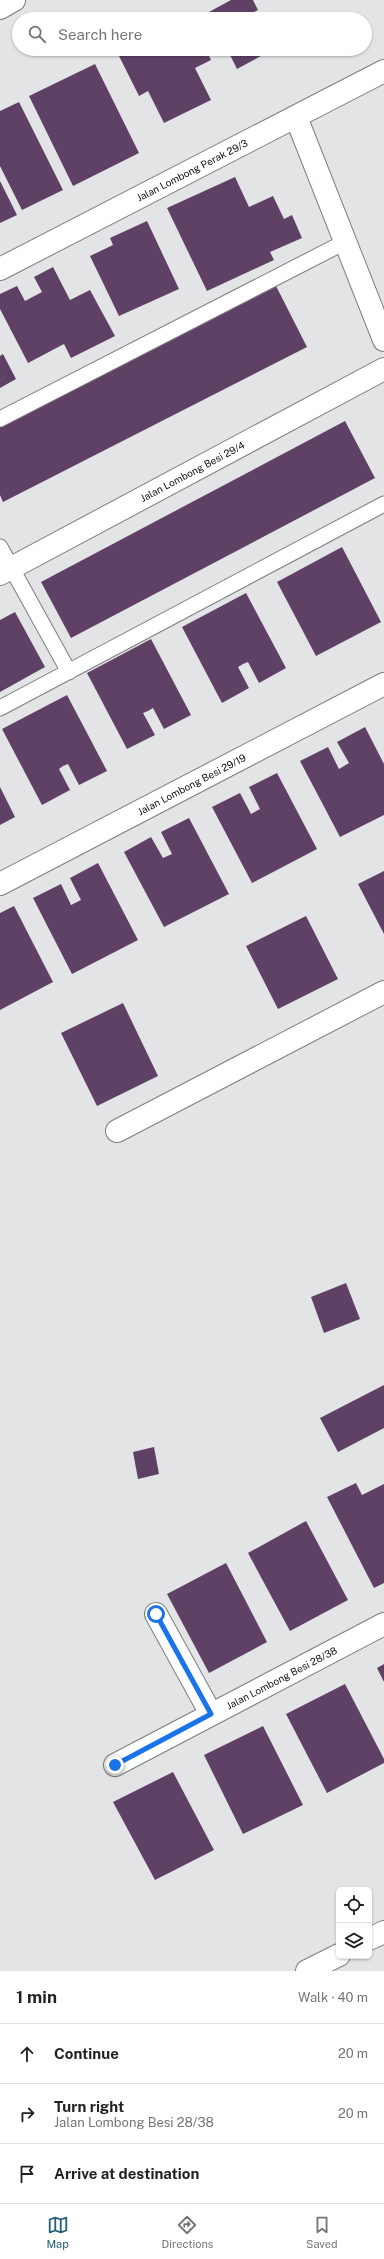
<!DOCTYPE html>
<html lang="en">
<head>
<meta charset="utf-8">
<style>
  :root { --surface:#fff; --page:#f2f2f2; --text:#202124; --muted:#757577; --line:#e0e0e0; --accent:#256078 }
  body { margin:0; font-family:"Public Sans",sans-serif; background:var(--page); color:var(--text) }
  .controls { position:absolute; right:12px; bottom:12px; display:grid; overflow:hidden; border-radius:6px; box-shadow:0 1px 3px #0004 }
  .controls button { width:36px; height:36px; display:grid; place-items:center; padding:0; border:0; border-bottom:1px solid var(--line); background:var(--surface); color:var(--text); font:20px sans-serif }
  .stop { position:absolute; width:12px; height:12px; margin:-9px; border:3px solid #1a73e8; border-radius:50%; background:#fff }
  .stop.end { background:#1a73e8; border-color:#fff; box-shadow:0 1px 4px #0008 }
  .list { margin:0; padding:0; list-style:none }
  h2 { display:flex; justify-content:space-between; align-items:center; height:52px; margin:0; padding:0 16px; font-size:17px }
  h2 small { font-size:13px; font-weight:400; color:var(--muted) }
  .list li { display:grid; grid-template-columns:26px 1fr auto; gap:12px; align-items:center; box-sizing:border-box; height:60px; padding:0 16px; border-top:1px solid var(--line) }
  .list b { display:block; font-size:15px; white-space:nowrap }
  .list p { margin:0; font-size:13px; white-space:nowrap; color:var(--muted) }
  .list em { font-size:13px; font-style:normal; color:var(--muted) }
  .icon { flex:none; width:22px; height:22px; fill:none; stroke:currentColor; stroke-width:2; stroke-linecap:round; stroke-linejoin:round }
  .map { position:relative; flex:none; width:384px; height:1971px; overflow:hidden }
  .search { position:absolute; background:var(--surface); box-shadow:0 1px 3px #0004; left:12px; right:12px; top:12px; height:44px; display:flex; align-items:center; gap:10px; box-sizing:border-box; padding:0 14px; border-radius:22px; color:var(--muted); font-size:15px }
  .sheet { height:232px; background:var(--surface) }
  nav { display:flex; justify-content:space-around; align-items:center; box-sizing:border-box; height:56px; border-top:1px solid var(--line); background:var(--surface); font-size:11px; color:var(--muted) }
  nav a { display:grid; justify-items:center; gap:2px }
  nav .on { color:var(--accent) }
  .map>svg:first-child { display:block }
</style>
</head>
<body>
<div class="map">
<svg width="384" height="1971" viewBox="0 0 384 1971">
  <rect width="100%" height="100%" fill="#e3e4e5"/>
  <!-- building -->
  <path fill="#604166" d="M231 0H253L258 10 241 19H213L209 12Z
    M123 49H206L211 60 195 68 211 100 164 123 148 91 139 96 117 52Z
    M227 49H274L237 69Z
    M95 64 139 153 73 186 29 96Z
    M19 102 63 190 22 210 0 166V111Z
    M235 177 249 207 273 196 284 219 292 215 302 238 270 252 274 260 207 291 167 208Z
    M0 181 17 215 0 223Z
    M147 221 179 289 119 316 90 256 113 245 110 238Z
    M53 267 70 300 90 290 115 336 71 358 64 344 28 363 0 309V294L17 286 25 301 42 292 34 277Z
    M276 286 307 347 3 502 0 495V426Z
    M3 354 16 379 0 388V356Z
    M345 421 375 478 71 638 41 582Z
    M342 547 381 622 316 656 277 582Z
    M246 593 286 668 259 683 248 662 243 664 238 667 249 688 222 703 182 627Z
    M15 612 45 667 0 692V620Z
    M151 639 191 715 164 729 153 708 148 711 143 713 155 735 127 749 87 673Z
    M67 695 107 771 79 785 68 764 63 766 59 769 70 790 42 805 2 729Z
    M365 727 384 764V815L340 837 300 761 328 747 339 769 349 763 337 742Z
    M277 773 317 849 252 883 212 807 240 793 251 814 260 809 249 787Z
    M0 787 15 817 0 825Z
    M189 818 229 894 164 927 124 852 151 837 163 858 172 854 161 832Z
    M98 863 138 940 72 974 33 898 61 884 71 905 81 900 70 878Z
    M384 871V934L358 884Z
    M14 906 53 982 0 1010V913Z
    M306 916 338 979 278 1009 246 946Z
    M123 1003 158 1076 97 1106 61 1033Z
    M346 1283 360 1319 324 1333 311 1297Z
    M384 1385V1428L338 1452 320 1418Z
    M154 1447 159 1474 138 1479 133 1452Z
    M356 1483 362 1495 384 1484V1583L374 1588 327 1497Z
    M306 1521 348 1600 290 1631 248 1553Z
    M226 1563 267 1642 209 1673 167 1594Z
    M384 1664V1682L377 1668Z
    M345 1684 384 1759V1763L327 1793 286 1714Z
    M263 1726 303 1805 243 1834 204 1755Z
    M173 1772 214 1850 155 1880 113 1802Z"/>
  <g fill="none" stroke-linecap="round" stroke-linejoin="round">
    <!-- lane casing -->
    <g stroke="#7c7d7e" stroke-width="17">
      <path id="lane" d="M0 419 345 242
        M0 547 69 672
        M0 708 384 504"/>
    </g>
    <!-- street casing -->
    <g stroke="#7c7d7e" stroke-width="24">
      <g id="street">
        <path d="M0 8 14 0"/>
        <path d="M296 117 384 340"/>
        <path id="s1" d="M0 269 384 71"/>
        <path id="s2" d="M0 574 384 369"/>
        <path id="s3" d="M0 884 384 684"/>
        <path d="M117 1131 384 992"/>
        <path d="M156 1614 211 1714"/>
        <path id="s4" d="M115 1765 384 1624"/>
        <path d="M369 1939 384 1932"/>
        <path d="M307 1971 339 1955"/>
      </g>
    </g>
    <!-- lane -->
    <use href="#lane" stroke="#fff" stroke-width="15"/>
    <!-- street -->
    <use href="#street" stroke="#fff" stroke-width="22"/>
  </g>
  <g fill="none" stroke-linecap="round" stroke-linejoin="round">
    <!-- route -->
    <path stroke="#1a73e8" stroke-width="5" d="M115 1765 211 1714 156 1614"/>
  </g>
  <g text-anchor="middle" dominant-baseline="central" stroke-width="4" stroke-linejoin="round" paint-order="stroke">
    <!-- street labels -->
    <g font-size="10" fill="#101010" stroke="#e3e4e5">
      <text stroke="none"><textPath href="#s1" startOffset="216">Jalan Lombong Perak 29/3</textPath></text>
      <text stroke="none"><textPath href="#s2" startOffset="218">Jalan Lombong Besi 29/4</textPath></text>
      <text stroke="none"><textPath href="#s3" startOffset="216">Jalan Lombong Besi 29/19</textPath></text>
      <text stroke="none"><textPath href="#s4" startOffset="188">Jalan Lombong Besi 28/38</textPath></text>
    </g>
  </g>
</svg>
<div class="controls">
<button><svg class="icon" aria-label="locate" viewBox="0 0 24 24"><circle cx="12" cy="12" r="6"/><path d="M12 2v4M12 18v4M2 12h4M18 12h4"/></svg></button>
<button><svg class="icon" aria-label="layers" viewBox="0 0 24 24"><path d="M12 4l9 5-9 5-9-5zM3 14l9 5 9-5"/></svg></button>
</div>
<div class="stop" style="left:156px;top:1614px"></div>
<div class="stop end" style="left:115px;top:1765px"></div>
<div class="search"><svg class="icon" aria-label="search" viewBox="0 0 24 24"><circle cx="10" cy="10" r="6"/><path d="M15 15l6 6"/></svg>Search here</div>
</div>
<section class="sheet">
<h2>1 min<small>Walk · 40 m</small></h2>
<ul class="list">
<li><svg class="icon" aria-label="ahead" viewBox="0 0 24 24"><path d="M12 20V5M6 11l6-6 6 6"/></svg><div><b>Continue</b></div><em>20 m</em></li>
<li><svg class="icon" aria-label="right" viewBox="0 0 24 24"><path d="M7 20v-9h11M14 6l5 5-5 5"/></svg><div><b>Turn right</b><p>Jalan Lombong Besi 28/38</p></div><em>20 m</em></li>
<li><svg class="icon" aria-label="arrive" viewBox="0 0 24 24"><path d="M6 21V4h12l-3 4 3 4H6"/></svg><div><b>Arrive at destination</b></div></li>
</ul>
</section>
<nav>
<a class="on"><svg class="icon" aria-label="map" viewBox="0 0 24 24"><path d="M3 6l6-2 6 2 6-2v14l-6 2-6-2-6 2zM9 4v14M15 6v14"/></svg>Map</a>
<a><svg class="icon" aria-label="directions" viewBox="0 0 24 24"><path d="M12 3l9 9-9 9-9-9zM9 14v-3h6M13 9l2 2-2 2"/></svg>Directions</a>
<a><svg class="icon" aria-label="saved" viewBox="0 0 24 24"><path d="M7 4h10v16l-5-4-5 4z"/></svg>Saved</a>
</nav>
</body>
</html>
